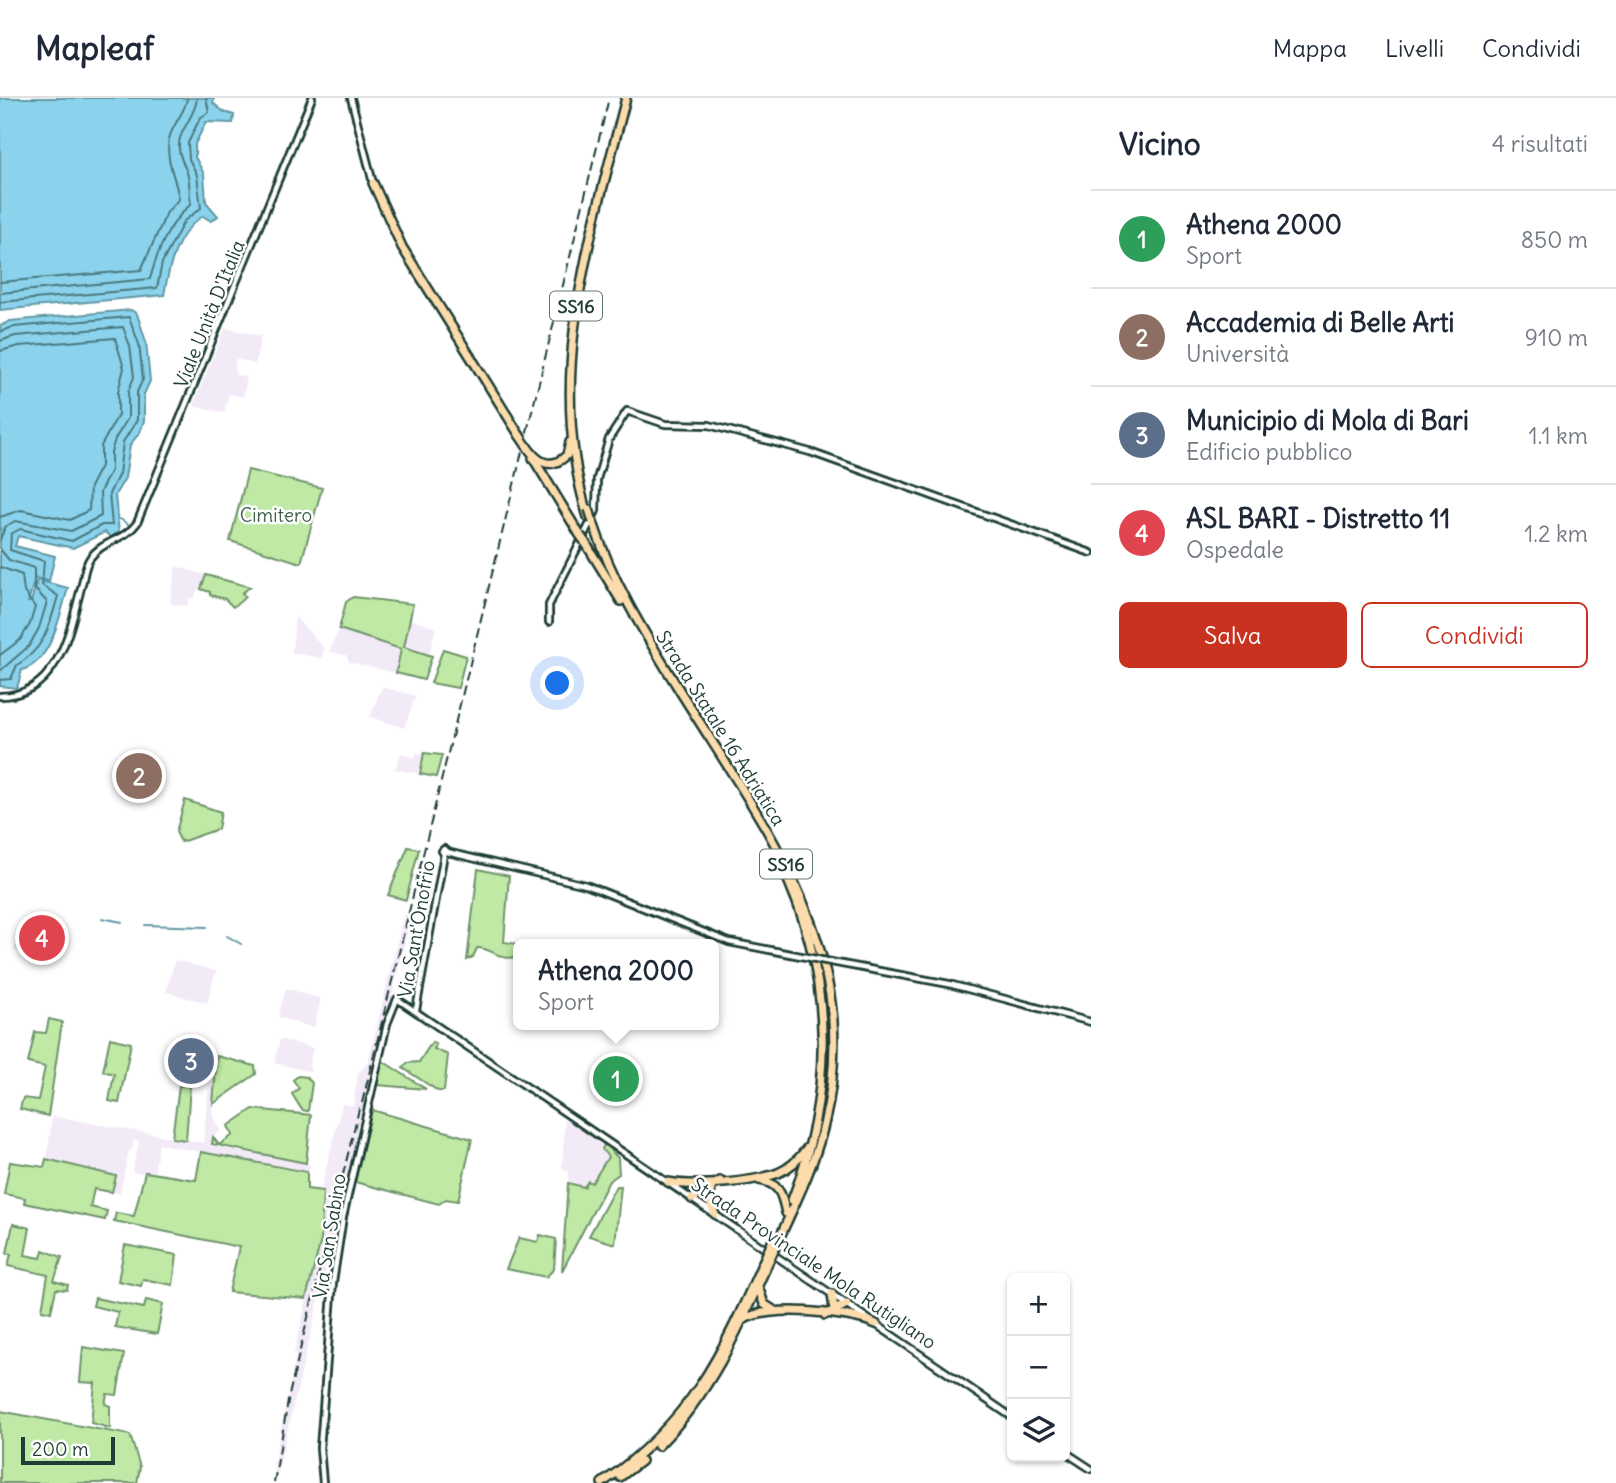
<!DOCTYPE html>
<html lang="it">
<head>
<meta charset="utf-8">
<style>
  :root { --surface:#fff; --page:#f2f2f3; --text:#1f2937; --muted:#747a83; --line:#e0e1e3; --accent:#c8321e }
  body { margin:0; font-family:Delius,sans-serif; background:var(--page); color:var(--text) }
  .controls { position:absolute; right:21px; bottom:21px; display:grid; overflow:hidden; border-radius:10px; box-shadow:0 2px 5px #0004 }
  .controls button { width:63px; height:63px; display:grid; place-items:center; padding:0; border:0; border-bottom:2px solid var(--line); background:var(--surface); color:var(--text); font:35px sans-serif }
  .scale { position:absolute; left:21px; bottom:18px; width:94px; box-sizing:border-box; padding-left:7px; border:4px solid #1f3d34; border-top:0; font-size:19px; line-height:24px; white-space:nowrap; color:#1f3d34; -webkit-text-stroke:5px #fff; paint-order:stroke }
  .you { position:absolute; left:558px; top:586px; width:24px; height:24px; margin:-18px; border:5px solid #fff; border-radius:50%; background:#1a73e8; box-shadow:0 0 0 10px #1a73e833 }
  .badge { display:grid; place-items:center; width:46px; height:46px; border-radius:50%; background:var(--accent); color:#fff; font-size:23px; font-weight:700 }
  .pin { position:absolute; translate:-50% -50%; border:4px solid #fff; box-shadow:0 2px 7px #0006 }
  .popup { position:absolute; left:513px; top:841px; width:206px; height:91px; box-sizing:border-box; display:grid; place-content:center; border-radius:10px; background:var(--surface); filter:drop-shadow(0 2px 5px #0005); font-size:23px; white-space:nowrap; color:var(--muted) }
  .popup b { font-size:26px; color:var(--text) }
  .popup::after { content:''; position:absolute; left:50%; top:100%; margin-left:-14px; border:14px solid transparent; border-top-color:var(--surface) }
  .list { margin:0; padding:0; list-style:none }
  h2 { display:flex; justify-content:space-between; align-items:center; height:91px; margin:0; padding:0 28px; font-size:30px }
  h2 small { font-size:23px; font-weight:400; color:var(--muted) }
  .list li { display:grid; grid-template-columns:46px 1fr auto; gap:21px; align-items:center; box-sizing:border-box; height:98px; padding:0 28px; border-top:2px solid var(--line) }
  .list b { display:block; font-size:26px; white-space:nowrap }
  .list p { margin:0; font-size:23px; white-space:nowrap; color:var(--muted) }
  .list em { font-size:23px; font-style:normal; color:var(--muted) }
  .actions { display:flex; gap:14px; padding:21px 28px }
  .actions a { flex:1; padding:16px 0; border:2px solid var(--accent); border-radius:10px; text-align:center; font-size:24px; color:var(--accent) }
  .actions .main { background:var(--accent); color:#fff }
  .icon { flex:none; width:38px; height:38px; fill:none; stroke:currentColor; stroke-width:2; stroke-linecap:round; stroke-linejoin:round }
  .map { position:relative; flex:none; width:1091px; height:1385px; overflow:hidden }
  header { display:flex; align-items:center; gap:42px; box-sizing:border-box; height:98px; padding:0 35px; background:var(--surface); border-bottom:2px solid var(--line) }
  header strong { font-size:33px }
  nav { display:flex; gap:38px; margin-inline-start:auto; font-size:24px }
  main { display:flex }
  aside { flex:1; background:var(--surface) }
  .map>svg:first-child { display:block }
</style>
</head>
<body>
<header>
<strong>Mapleaf</strong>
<nav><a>Mappa</a><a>Livelli</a><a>Condividi</a></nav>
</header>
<main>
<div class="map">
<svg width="1091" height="1385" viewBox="0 0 1091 1385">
  <rect width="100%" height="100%" fill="#fff"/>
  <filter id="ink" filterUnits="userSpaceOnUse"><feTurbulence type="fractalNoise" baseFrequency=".0143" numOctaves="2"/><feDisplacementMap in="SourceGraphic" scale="14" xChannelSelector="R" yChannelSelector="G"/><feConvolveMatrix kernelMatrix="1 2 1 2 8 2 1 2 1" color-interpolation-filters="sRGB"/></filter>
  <g filter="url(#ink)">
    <!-- built -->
    <path fill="#f3eaf8" d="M225 230 261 238 255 266 235 261V276L247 279 243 299 229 296 224 315 194 308V305Z
      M176 468 206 477 201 491H198L194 500H190L187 508 170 506Z
      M295 519 325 551 321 560 292 555Z
      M410 521 436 530 429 557 404 549Z
      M339 531 401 551 396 575 349 564 346 557 329 554Z
      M382 589 416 598 404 630 370 619Z
      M401 655 415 660 416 655 424 657 420 676 395 671Z
      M404 816 410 818 407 835 275 1384 274 1365 296 1258 294 1255 321 1142 322 1087 342 1006 353 1008 358 975 368 964Z
      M34 824 49 828 41 855 15 853V848L22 846 26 850 38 849 39 844 34 842 38 840 31 838 32 844 27 841V832L31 833Z
      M175 862 216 873 207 905 166 894Z
      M286 890 321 901 314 930 278 919Z
      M280 941 313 950 309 967 311 974 274 965Z
      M212 957 217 958 212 1017 221 1032 213 1039 212 1048 305 1065 310 1067 309 1074 159 1046 154 1075H138L132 1074 139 1043 134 1042 132 1052H129L120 1096 112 1094 115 1078 47 1061 52 1018 203 1045Z
      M565 1019 605 1046 603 1051 609 1059 592 1085 584 1089 568 1085V1074L562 1070Z"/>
    <!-- green -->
    <path fill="#bfe9a5" stroke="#6f936c" stroke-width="2" d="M248 372 322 390 301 465 230 443Z
      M206 477 250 489 242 495 246 499 233 509 225 501 210 497V494L201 491Z
      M353 499 413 506 404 549 432 558 424 582 396 575 401 551 339 531 346 504Z
      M443 551 466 558 458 590 431 585Z
      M424 655 442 657 436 679 420 676Z
      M185 702 221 714 218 731 181 744 176 734Z
      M408 749 419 751 406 802 388 797Z
      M478 771 509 778 504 844 518 846V858C501 865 494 850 477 850L473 859 467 862Z
      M49 921 62 924 48 1018 20 1011 23 1000 38 1002 45 969 28 965 35 934 46 935Z
      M110 940 131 945 119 1005 109 1003 114 976 103 973Z
      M432 944 436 947 434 951 448 957 444 993H438L403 970 407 965 419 964Z
      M217 958 255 968 256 976 213 1006Z
      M381 962 426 991 377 987Z
      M298 978 307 979 312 985 308 1013 302 1012 292 996 299 990 293 982Z
      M179 988H190L186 1042 172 1040Z
      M253 1011 311 1017 306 1065 212 1046 213 1039 219 1047 233 1037 228 1028Z
      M372 1012 472 1041 458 1103 446 1101 439 1106 355 1084Z
      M605 1046 618 1060 619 1076 609 1083 562 1173 568 1085 584 1089 588 1083 592 1085 608 1059 602 1051Z
      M201 1054 307 1074V1091L323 1093 321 1142 306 1201 229 1194 239 1149 114 1123 116 1115 134 1118 145 1074 196 1082Z
      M46 1061 116 1078 112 1094 94 1091 90 1109 107 1113 105 1122 24 1105 25 1100 4 1096 10 1064 44 1069Z
      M616 1088H621L615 1146 589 1138Z
      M13 1126 30 1130 25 1157 41 1160 43 1152 62 1159 54 1183 68 1187 67 1192 56 1191 51 1214 42 1212 48 1177 8 1168 11 1156 7 1155Z
      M540 1137 556 1141 554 1171 546 1179 506 1171 519 1140 538 1144Z
      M125 1147 177 1157 173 1187 143 1181 141 1188 118 1183Z
      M95 1200 144 1210 146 1202 163 1206 157 1236 115 1229 118 1214 93 1208Z
      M83 1249 124 1256 117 1297 107 1296 105 1306 110 1308V1330L91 1325 95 1285 80 1284Z
      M0 1313 130 1337 140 1369 137 1385H0Z"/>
    <!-- water -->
    <path fill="#8bd3ed" stroke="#6097a3" stroke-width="2" d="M0 0H214L213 5 224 14 234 17 233 25 206 24 195 46V59L204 76 206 104 218 118 211 123 203 118C177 134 169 168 164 197L0 212Z
      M131 212 137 216 146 244 150 283 144 296V323L140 334 130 347 125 380 115 397 119 435 110 439 105 434 73 450 18 438 15 448 55 458 49 483 35 480 28 504H31L37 482 68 490C60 516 52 564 22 572L17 590 0 588V228L10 223Z"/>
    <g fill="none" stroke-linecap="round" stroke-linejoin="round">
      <!-- shore -->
      <path stroke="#4a797e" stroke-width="2" d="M0 184 141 172 167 114 179 101C176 81 165 61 169 41 172 26 186 14 187 0
        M0 195 150 181C158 152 168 126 191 106 189 97 190 85 188 78 184 64 176 56 180 40 185 25 196 15 197 0
        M0 204 157 190 162 165 184 123 201 110 197 77 189 61 188 45 200 20 209 14 206 0
        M0 234 13 229 129 219 139 246 143 281 137 294V322L123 344 119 376 109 396 112 427H102L72 443 20 431 11 436 10 452 44 463 42 487 58 498C49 529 45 550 17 567L11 581 0 582
        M0 243 15 238 123 229 130 248 134 279 128 294V320L115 341 111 354V372L100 394 101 418 71 433 15 423 5 429 0 442
        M0 253 19 248 115 240 124 270 118 294V317L101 348V368L90 389 89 412 70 422 21 412 0 419
        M0 451 9 462 34 470V490L47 504 39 530 29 548 0 573
        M0 469 22 477 24 494 35 509 30 526 20 542 0 557"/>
      <!-- stream -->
      <path stroke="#6097a3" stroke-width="2" d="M120 421 129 427
        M102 820 122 824
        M145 827 207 829
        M227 838 241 846"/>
      <!-- tertiary casing -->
      <g stroke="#1f3d34" stroke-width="10">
        <path id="tertiary" d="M351 0 373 85
          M549 524V507L596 413 597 381 609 341 627 313 665 326 709 327 810 354 1091 455
          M0 598C59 598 70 531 82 486 84 478 85 467 90 460 102 443 125 442 137 425L312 0
          M444 751 447 753 444 756 442 753Z
          M447 754 586 787 729 844 806 859
          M831 864 949 886 1091 924
          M416 912 444 756
          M323 1385 320 1350 333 1184 343 1119 387 926 397 901 692 1101"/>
      </g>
      <!-- secondary casing -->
      <g stroke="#1f3d34" stroke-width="10">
        <path id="secondary" d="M692 1101 1012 1319
          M1065 1354 1091 1371"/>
      </g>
      <!-- trunk casing -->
      <g stroke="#1f3d34" stroke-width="12">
        <path id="trunk" d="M373 85 402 149 520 338
          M526 347C537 364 550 373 567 357L570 344
          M533 360 580 437
          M588 419C544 277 591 138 626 0
          M593 424C612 483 643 533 675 585 761 725 867 851 824 1027 814 1067 796 1104 779 1141
          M585 444 621 503
          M780 765C833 872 835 992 792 1102
          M759 1082C780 1085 782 1097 786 1115
          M668 1084C696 1089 751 1085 778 1075 790 1070 800 1060 807 1050
          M711 1091 709 1103 715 1116
          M692 1101 720 1083
          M758 1188 764 1206 775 1213
          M832 1196 834 1212
          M825 1217 847 1206
          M743 1222C766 1206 850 1214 876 1226
          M658 1348C710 1296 738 1233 767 1167
          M620 1379 641 1363
          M602 1385C691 1324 721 1259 763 1164"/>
      </g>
      <!-- tertiary -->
      <use href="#tertiary" stroke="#fff" stroke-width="4.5"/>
      <!-- secondary -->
      <use href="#secondary" stroke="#fff" stroke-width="5"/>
      <!-- trunk -->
      <use href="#trunk" stroke="#fcdcac" stroke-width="7"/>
      <!-- rail -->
      <path stroke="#1f3d34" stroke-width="2" stroke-dasharray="10 5" stroke-linecap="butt" d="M362 1005 609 0
        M274 1385 289 1297 360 1007"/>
      <!-- tertiary-bridge casing -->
      <g stroke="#1f3d34" stroke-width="10" stroke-linecap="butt">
        <path id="tertiary-bridge" d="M806 859 831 864"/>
      </g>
      <!-- trunk-bridge casing -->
      <g stroke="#1f3d34" stroke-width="12" stroke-linecap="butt">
        <path id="trunk-bridge" d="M520 338 526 347
          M589 411 593 424
          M580 437 585 444
          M763 1164 774 1140
          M767 1167 779 1141"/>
      </g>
      <!-- tertiary-bridge -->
      <use href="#tertiary-bridge" stroke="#fff" stroke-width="4.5"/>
      <!-- trunk-bridge -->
      <use href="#trunk-bridge" stroke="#fcdcac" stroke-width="7"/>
    </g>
  </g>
  <g text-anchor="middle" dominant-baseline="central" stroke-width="5" stroke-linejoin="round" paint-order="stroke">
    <!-- shield labels -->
    <g fill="#fff" stroke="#627771" stroke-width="2">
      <rect x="550" y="193.5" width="52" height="29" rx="5"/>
      <rect x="760" y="751.5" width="52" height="29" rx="5"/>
    </g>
    <g font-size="18" font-weight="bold" fill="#1f3d34">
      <text x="576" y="208">SS16</text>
      <text x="786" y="766">SS16</text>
    </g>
    <!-- street labels -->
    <g font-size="19" fill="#1f3d34" stroke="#fff">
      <text transform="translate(209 216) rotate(-68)">Viale Unità D'Italia</text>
      <text transform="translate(721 630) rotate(58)">Strada Statale 16 Adriatica</text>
      <text transform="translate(416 831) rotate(-80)">Via Sant'Onofrio</text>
      <text transform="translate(329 1138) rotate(-81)">Via San Sabino</text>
      <text transform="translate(814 1165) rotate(34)">Strada Provinciale Mola Rutigliano</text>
    </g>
    <!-- park labels -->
    <g font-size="19" fill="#3f5f4b" stroke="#fff">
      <text x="276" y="417">Cimitero</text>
    </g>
  </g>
</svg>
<div class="controls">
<button>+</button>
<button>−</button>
<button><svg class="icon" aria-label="layers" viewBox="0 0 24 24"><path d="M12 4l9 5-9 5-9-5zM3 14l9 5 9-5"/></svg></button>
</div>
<div class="scale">200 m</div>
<div class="you"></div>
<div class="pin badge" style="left:616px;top:981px;background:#2e9e5b">1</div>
<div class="popup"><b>Athena 2000</b>Sport</div>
<div class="pin badge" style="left:139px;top:678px;background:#8d6e63">2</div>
<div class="pin badge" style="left:191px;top:963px;background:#5c6f8a">3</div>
<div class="pin badge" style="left:42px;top:840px;background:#e0444e">4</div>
</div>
<aside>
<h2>Vicino<small>4 risultati</small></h2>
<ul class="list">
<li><span class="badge" style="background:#2e9e5b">1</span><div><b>Athena 2000</b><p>Sport</p></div><em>850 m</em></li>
<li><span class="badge" style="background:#8d6e63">2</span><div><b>Accademia di Belle Arti</b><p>Università</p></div><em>910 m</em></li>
<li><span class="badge" style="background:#5c6f8a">3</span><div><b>Municipio di Mola di Bari</b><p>Edificio pubblico</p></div><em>1.1 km</em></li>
<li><span class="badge" style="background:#e0444e">4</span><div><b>ASL BARI - Distretto 11</b><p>Ospedale</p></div><em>1.2 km</em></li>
</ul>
<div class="actions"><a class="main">Salva</a><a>Condividi</a></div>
</aside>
</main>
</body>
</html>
